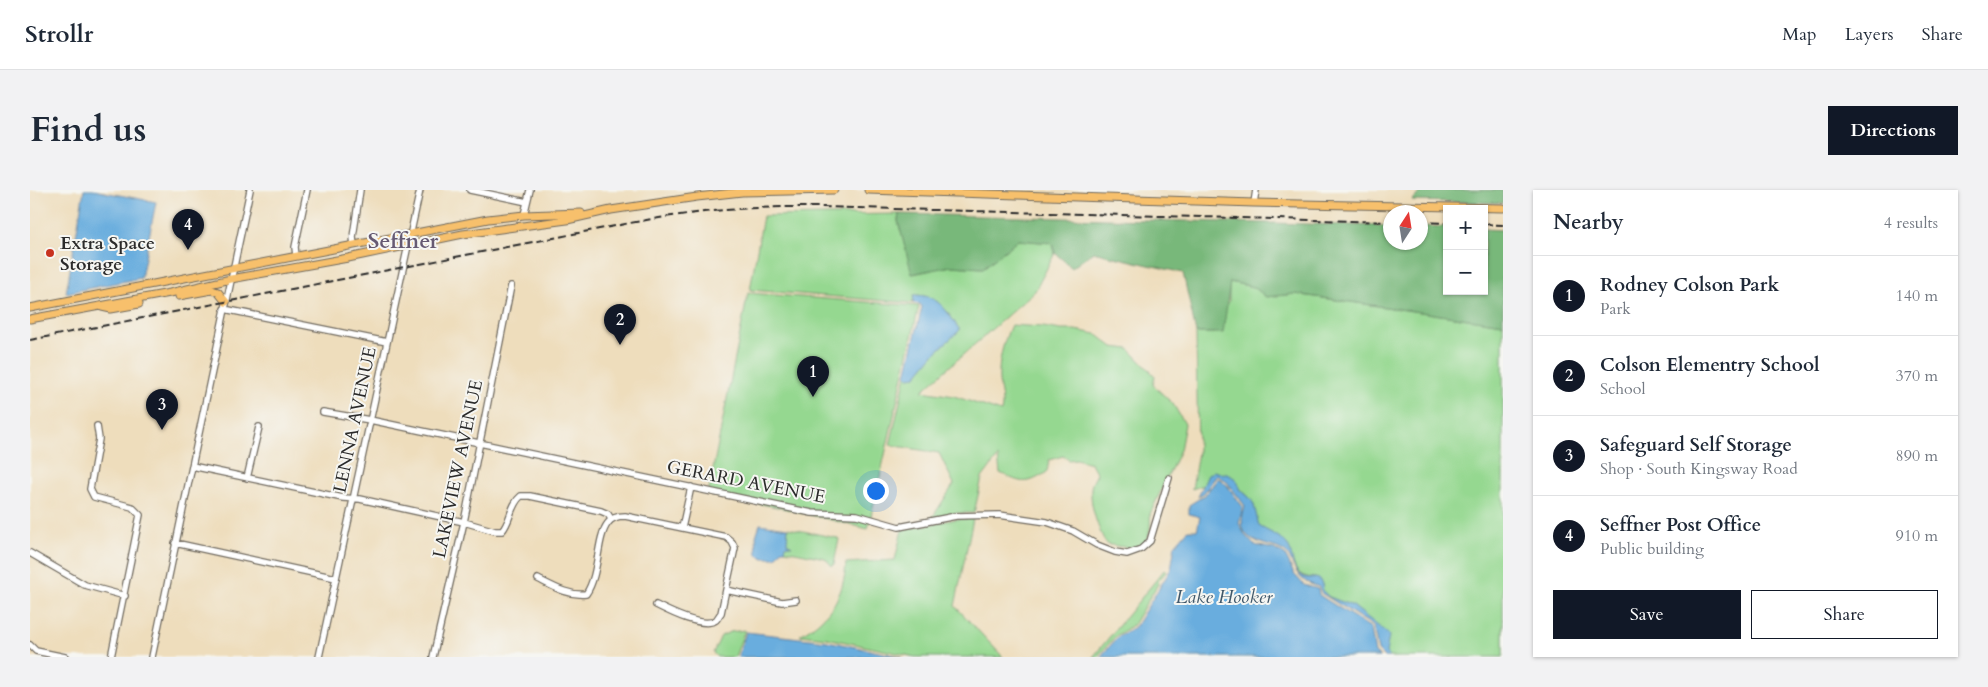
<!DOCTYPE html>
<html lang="en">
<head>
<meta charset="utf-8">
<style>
  :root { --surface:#fff; --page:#f2f2f3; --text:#1f2937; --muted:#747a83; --line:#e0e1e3; --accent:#111827 }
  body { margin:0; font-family:Cardo,serif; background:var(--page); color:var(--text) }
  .controls { position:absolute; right:15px; top:15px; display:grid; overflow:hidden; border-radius:0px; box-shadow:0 1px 4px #0004 }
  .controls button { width:45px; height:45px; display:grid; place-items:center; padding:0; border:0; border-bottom:1px solid var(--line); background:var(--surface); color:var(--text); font:25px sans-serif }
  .compass { position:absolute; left:1353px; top:15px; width:45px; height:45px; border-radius:50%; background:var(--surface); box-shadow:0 1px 4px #0004; rotate:12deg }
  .you { position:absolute; left:845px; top:300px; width:18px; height:18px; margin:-12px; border:4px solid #fff; border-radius:50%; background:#1a73e8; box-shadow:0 0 0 8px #1a73e833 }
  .badge { display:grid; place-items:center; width:32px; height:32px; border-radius:50%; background:var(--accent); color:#fff; font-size:16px; font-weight:700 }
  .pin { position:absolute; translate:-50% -41px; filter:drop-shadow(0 1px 2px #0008) }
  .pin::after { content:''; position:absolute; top:26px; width:18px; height:15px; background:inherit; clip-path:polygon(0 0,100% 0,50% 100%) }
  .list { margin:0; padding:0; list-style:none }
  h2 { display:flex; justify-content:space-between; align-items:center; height:65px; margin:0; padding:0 20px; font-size:21px }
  h2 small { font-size:16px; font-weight:400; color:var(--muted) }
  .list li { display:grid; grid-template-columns:32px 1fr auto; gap:15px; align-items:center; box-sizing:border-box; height:80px; padding:0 20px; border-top:1px solid var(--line) }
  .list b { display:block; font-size:19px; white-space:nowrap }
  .list p { margin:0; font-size:16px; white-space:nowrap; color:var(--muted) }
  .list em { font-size:16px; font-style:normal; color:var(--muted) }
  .actions { display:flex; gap:10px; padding:15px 20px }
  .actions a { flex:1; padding:11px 0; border:1px solid var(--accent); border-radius:0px; text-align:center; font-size:18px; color:var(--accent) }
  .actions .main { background:var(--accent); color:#fff }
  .map { position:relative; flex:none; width:1473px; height:467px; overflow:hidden; border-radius:0px }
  header { display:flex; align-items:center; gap:30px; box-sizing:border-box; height:70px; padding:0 25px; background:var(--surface); border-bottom:1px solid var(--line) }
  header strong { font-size:24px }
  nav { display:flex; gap:28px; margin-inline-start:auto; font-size:18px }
  .intro { display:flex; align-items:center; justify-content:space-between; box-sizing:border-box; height:120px; padding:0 30px }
  h1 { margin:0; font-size:35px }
  .button { padding:12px 22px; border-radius:0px; background:var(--accent); color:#fff; font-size:18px; font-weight:700 }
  main { display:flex; gap:30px; padding:0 30px }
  aside { flex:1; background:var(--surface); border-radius:0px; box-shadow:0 1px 4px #0004 }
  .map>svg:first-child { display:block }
</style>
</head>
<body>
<header>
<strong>Strollr</strong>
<nav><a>Map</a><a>Layers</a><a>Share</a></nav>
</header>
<div class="intro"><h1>Find us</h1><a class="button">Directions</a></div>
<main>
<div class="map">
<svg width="1473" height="467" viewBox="0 0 1473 467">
  <rect width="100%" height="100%" fill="#f6f6f2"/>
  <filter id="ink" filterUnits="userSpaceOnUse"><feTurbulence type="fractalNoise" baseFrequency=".02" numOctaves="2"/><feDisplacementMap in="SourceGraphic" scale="10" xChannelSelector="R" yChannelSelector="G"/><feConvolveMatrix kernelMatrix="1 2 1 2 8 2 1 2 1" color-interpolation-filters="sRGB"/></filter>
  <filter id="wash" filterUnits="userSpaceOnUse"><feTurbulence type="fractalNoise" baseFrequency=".0096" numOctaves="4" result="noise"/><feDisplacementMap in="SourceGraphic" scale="20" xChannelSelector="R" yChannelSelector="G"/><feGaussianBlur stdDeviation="1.12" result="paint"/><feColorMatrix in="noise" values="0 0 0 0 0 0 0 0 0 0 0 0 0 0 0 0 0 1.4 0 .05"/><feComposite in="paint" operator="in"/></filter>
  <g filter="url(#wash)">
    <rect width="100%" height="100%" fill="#eeddbc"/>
    <!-- green -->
    <path fill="#95d890" stroke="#60825e" d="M869 24 868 31 883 84 921 76 953 78 988 50 1022 53 1025 63 1005 101 892 201 924 206 971 222C974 211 970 202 969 191 968 171 973 153 981 135L1013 137 1031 140H1045L1066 144 1083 157 1099 159 1125 186 1123 195 1143 214 1155 234 1150 260 1120 324C1123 362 1106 360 1076 354 1068 338 1060 317 1061 299 1061 294 1065 288 1067 284L1061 273 1046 269 1039 270 1033 266 1019 270 1017 282C996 296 991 293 970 283L968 267 952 288 944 323H926L902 328 924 294 909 263 860 255 876 185 879 187 886 186 905 163 930 140C916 121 910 105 884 105L883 113 720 100 733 26Z
      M1199 92 1224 97 1236 107 1265 104 1473 134V467H1360L1356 463 1358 446 1323 416 1299 407 1293 401 1292 394 1286 388C1270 388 1263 380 1260 364 1259 360 1259 356 1256 353 1250 346 1236 341 1228 336L1221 309 1194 284 1178 285 1174 295 1162 299 1168 262 1166 143H1185L1199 111Z
      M718 103 889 116 838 339 752 318 678 304Z
      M926 329H943L925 416 973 467H885L797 448 770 445C799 428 814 407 816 373L865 370 872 340Z
      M758 338 807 348 809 349 804 374 802 376 795 368 755 360 756 355 762 356 756 353Z
      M1135 379 1136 382 1128 391V394L1103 435 1086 446 1067 467H1063Z
      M715 440 705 467H687L683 463 691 446 700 442Z"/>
    <!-- forest -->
    <path fill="#78b87a" stroke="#527252" d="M1392 0H1473V13L1382 11Z
      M869 24 1360 36V52H1390L1391 36 1417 37V101H1454V39L1473 40V134L1265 104 1236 107 1224 97 1200 92 1193 143H1166L1153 83 1063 62 1042 78 1025 63 1022 53 988 50 953 78 921 76 882 84 868 31Z"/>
    <!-- water -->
    <path fill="#69adde" stroke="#4a6c84" d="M54 0H63L126 12 111 88 36 103Z
      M884 105C910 105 916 121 930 140L905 163 886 186 879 187 876 185 892 117 890 114 883 113Z
      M1184 281 1194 284 1196 283 1206 289 1211 300 1221 309 1224 315 1229 336C1237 341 1250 346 1256 353 1264 361 1260 381 1274 387 1278 389 1284 387 1289 389L1292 394 1293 401 1299 407 1323 416 1357 443 1359 446 1356 463 1360 467H1354L1348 461 1343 436 1291 403 1289 397C1273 392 1269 388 1262 373 1260 370 1259 365 1256 363 1244 352 1212 357 1212 331 1212 326 1214 321 1215 316L1197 292 1187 285 1174 303 1168 307 1178 285Z
      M1188 288 1196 294 1213 317 1209 333 1215 345 1224 355 1244 359 1255 365 1264 384 1274 395 1288 399 1289 405 1341 438 1345 463 1350 467H1070L1088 447 1105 437 1141 379 1145 355 1158 340H1167L1170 327 1159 324V315L1175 305Z
      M730 334 758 338 757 353 762 356 756 355 755 360H752L746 368H734L727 365 726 346Z
      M716 442 797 451 872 467H708Z"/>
  </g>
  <g filter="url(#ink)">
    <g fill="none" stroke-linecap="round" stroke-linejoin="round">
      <!-- minor casing -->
      <g stroke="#6f695e" stroke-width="8">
        <path id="minor" d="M440 0 497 12
          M1224 13 1226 0
          M494 25 500 0
          M324 55 323 47 330 0
          M266 66 265 57 277 0
          M194 119 357 152
          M293 222 340 230 782 323 827 325 869 337 926 326 969 325 1017 332 1043 341 1067 355 1085 362 1097 364 1111 359 1120 351 1139 288
          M67 236 69 249 60 299 64 307 102 317 110 325 81 467
          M162 276 313 308 330 309 434 332 465 341H472C481 331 480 315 491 306H500L571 321 578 324 581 329
          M217 288 229 237
          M652 338 661 297
          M145 353 306 388
          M0 363 55 395 95 406
          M508 389C524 397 539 406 556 404 570 384 566 348 578 333 582 327 589 326 595 326L696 347 702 352 705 358 691 423C689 425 688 428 686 430 673 439 638 421 626 415
          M696 400 752 412 766 410
          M0 455 6 461 35 467
          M122 467 220 0
          M289 467 390 0
          M403 467 434 332 481 96"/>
      </g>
      <!-- major casing -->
      <g stroke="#6f695e" stroke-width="9">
        <path id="major" d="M838 0 1224 13 1473 18
          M149 106 182 100 188 102 196 112
          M72 117 81 119 109 114
          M0 118 458 29 494 25 551 23
          M0 129 140 103 201 89 318 68 433 44 537 30 581 20 667 7 712 2 804 0"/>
      </g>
      <!-- minor -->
      <use href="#minor" stroke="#fff" stroke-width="5.5"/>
      <!-- major -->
      <use href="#major" stroke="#f7c06c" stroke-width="7"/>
      <!-- rail -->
      <path stroke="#2b2b2b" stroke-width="2" stroke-dasharray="8 4" stroke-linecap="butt" d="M1390 32 1417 33
        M1454 34 1473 35
        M0 150 600 33C663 21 725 16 790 17L1360 32"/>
    </g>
  </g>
  <!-- markers -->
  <circle fill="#c8321e" stroke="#f6f6f2" stroke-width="2" cx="20" cy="63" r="5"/>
  <g text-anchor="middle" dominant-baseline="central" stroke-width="4" stroke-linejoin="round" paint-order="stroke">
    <!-- poi labels -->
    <g font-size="18" font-weight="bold" fill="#2b2b2b" stroke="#f6f6f2" text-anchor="start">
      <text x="30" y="53">Extra Space<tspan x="30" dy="21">Storage</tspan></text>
    </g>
    <!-- street labels -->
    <g font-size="18" fill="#2b2b2b" stroke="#f6f6f2">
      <text transform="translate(325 230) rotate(-78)">LENNA AVENUE</text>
      <text transform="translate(428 279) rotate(-78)">LAKEVIEW AVENUE</text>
      <text transform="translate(716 292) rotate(11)">GERARD AVENUE</text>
    </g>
    <!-- water labels -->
    <g font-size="19" font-style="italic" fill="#41586a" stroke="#f6f6f2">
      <text x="1194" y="407">Lake Hooker</text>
    </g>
    <!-- district labels -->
    <g font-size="22" font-weight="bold" fill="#665a73" stroke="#f6f6f2">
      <text x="373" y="51">Seffner</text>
    </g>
  </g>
</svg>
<div class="controls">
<button>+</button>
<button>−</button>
</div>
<svg class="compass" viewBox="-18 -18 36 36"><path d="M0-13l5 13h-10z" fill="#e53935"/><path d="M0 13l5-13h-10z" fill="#747a83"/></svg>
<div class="you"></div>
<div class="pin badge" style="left:783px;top:207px">1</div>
<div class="pin badge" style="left:590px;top:155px">2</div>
<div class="pin badge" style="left:132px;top:240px">3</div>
<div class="pin badge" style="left:158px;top:60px">4</div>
</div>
<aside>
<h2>Nearby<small>4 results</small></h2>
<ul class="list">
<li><span class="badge">1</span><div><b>Rodney Colson Park</b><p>Park</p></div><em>140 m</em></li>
<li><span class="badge">2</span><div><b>Colson Elementry School</b><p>School</p></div><em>370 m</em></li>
<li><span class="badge">3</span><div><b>Safeguard Self Storage</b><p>Shop · South Kingsway Road</p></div><em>890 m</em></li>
<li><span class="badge">4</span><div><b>Seffner Post Office</b><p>Public building</p></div><em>910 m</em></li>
</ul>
<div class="actions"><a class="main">Save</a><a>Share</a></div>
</aside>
</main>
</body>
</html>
